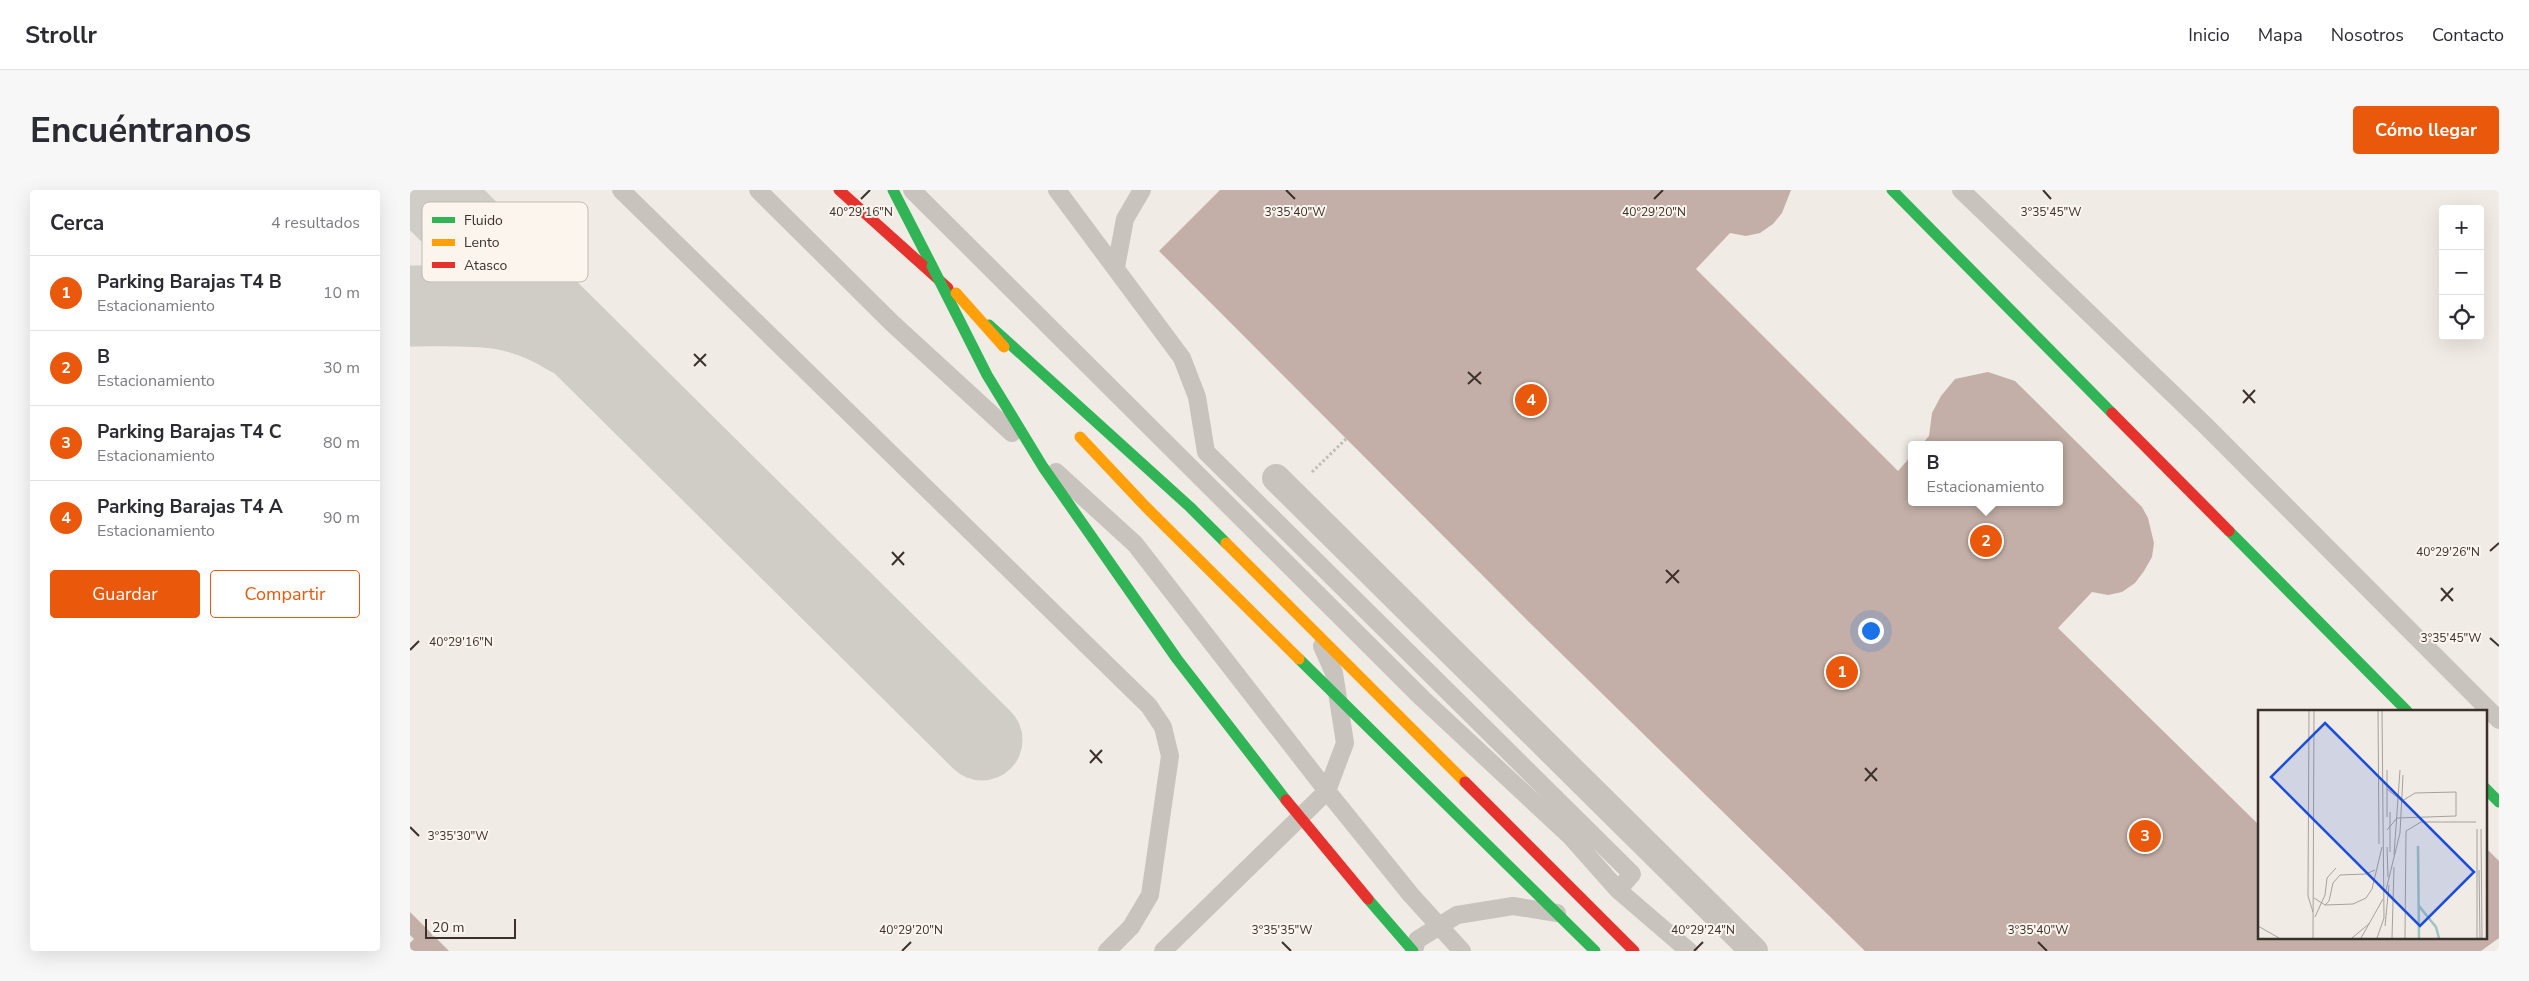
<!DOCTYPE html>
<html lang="es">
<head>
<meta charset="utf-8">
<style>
  :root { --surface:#fff; --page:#f7f7f7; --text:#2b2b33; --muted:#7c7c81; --line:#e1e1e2; --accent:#ea580c }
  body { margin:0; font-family:"Nunito Sans",sans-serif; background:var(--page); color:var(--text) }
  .controls { position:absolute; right:15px; top:15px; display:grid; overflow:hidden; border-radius:5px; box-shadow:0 5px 20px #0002 }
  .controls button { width:45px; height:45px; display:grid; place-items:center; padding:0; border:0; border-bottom:1px solid var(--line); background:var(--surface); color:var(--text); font:25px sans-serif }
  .scale { position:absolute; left:15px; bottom:12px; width:91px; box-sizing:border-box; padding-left:5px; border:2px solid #3b302b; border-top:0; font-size:14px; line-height:18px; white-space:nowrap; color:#3b302b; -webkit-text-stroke:4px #fbf5ee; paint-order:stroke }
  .you { position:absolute; left:1460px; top:440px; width:18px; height:18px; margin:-12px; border:4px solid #fff; border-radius:50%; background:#1a73e8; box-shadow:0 0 0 8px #1a73e833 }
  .badge { display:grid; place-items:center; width:32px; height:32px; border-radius:50%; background:var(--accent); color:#fff; font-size:16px; font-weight:700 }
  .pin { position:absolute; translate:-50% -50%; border:2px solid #fff; box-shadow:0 1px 5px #0006 }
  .popup { position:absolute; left:1498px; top:251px; width:155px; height:65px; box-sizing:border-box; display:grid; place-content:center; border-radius:5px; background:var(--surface); filter:drop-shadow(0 1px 4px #0005); font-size:16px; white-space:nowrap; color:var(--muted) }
  .popup b { font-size:19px; color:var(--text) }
  .popup::after { content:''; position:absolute; left:50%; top:100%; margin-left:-10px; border:10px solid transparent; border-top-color:var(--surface) }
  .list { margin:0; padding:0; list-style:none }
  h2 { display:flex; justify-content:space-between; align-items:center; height:65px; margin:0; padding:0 20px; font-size:21px }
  h2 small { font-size:16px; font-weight:400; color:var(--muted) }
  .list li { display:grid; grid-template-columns:32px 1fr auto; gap:15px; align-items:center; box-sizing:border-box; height:75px; padding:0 20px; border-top:1px solid var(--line) }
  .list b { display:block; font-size:19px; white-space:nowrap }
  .list p { margin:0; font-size:16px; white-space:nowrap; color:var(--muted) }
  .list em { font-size:16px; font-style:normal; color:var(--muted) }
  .actions { display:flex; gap:10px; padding:15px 20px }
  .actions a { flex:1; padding:11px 0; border:1px solid var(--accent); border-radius:5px; text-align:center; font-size:18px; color:var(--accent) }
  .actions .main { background:var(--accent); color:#fff }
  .icon { flex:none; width:28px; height:28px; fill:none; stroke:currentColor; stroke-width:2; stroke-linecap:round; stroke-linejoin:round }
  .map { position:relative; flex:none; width:2089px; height:761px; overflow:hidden; border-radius:5px }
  header { display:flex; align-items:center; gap:30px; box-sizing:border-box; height:70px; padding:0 25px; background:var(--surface); border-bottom:1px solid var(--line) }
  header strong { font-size:24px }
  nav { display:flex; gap:28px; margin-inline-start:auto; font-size:18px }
  .intro { display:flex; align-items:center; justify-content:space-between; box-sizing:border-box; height:120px; padding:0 30px }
  h1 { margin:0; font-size:35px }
  .button { padding:12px 22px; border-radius:5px; background:var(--accent); color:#fff; font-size:18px; font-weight:700 }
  main { display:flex; gap:30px; padding:0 30px }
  aside { flex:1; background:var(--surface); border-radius:5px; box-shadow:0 5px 20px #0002 }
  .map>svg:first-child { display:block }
</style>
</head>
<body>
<header>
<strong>Strollr</strong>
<nav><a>Inicio</a><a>Mapa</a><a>Nosotros</a><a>Contacto</a></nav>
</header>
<div class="intro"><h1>Encuéntranos</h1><a class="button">Cómo llegar</a></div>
<main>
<aside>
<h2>Cerca<small>4 resultados</small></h2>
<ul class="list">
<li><span class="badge">1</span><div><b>Parking Barajas T4 B</b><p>Estacionamiento</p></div><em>10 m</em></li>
<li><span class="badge">2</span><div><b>B</b><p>Estacionamiento</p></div><em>30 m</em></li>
<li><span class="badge">3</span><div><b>Parking Barajas T4 C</b><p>Estacionamiento</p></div><em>80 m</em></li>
<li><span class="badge">4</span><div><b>Parking Barajas T4 A</b><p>Estacionamiento</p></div><em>90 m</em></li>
</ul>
<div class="actions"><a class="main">Guardar</a><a>Compartir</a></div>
</aside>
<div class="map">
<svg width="2089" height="761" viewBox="0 0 2089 761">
  <rect width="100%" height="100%" fill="#f0ebe5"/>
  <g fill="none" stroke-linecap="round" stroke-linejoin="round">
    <!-- taxiway -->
    <path stroke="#d0ccc6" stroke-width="81" d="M17 0 572 550
      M0 116C62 116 106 111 160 146"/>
  </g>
  <!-- building -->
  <path fill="#c3afa7" d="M810 0H1381L1372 23 1363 34 1350 43 1336 46 1320 43 1286 79 1488 281 1502 265V312H1650V255H1511L1519 246 1522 223 1531 206 1545 189 1578 182 1605 191 1732 317 1738 328 1744 353 1742 367 1734 381 1725 393 1712 402 1698 405 1682 402 1648 438 1849 635V747H2075V657L2089 671V748L2071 761H1455L1121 434 749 61Z
    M0 722 39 761H0V753L4 749 0 745Z"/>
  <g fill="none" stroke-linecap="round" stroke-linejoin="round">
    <!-- path -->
    <path stroke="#c2bbb6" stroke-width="3" stroke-dasharray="2.5 2.5" stroke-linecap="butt" d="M902 282 938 247"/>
    <!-- lane -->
    <path stroke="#c9c3be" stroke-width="18" d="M211 0 739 516 753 537 760 566 740 705 721 737 697 761
      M348 0 482 133 602 243
      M502 0 1013 509 1161 647 1208 700 1279 761
      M647 0 772 168 787 207 796 262 1222 684 1208 700
      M1551 0 1795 235 2089 530
      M706 77 715 29 732 0
      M646 282 725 354 917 601 1001 705 1052 761
      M753 761 917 601 935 553 924 483 912 456
      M1004 761 1007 750 1047 725 1103 716 1147 723"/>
    <!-- street -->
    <path stroke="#c9c3be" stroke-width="28" d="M866 288 1344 761"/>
    <!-- fast -->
    <path stroke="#30b455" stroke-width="11" d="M483 0 521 74
      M1482 0 1702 223
      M579 135 780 317 816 353
      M1819 341 1997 521
      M2075 598 2089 612"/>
    <!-- slow -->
    <path stroke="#ff9f0a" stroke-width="11" d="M816 353 1055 592"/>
    <!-- jam -->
    <path stroke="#e5322d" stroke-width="11" d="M429 0 538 98
      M1702 223 1819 341
      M1055 592 1224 761"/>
    <!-- fast-bridge -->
    <path stroke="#30b455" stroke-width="11" d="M522 76 577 185 633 277 767 469 876 610
      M889 469 1185 761
      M958 709 1003 761"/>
    <!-- slow-bridge -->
    <path stroke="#ff9f0a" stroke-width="11" d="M546 103 594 157
      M670 247 735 316 889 469"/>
    <!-- jam-bridge -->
    <path stroke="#e5322d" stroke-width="11" d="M876 610 958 709"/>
  </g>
  <!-- ticks -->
  <path fill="none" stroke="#3b302b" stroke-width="2" d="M876 0 885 9M1633 0 1641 9M451 9 460 0M1244 9 1253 0M284 164 296 176M284 176 296 164M1058 182 1071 194M1058 194 1071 182M1833 200 1845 213M1833 213 1845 200M2080 361 2089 353M482 362 494 375M482 375 494 362M1256 380 1269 393M1256 393 1269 380M2031 398 2043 411M2031 411 2043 398M2080 448 2089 456M0 460 9 451M680 560 692 573M680 573 692 560M1455 578 1467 591M1455 591 1467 578M0 637 9 646M872 752 881 761M1628 752 1637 761M492 761 501 752M1284 761 1293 752"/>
  <!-- overview -->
  <g transform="translate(1848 520)">
    <rect width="229" height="229" fill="#f0ebe5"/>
    <path fill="none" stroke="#a1c2c1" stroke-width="2.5" d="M160 136 161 228M161 196 178 217 181 228"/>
    <path fill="none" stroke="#a8a09b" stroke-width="1" d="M51 0 50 186 55 202M120 0 121 134M132 102V142M129 107V60M219 119V228M223 119 224 228M129 120 139 108 198 106V82L157 83 144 91 129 79M129 137 130 167M136 145 142 60M221 160 222 228M128 180 142 123 145 65M56 188 67 195 95 194 108 188 114 179 124 137M67 195 71 191 75 173 82 165 108 164 117 160M57 207 67 185 69 168 78 158M0 216 21 228M127 216 131 175M55 228 56 0M94 228 112 213M103 228 125 189M119 228 126 208 124 0M134 228 136 157M147 228 148 121 163 112H218"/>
    <path fill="#1d4ed8" fill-opacity="0.15" stroke="#1d4ed8" stroke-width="2.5" d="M67 13 216 162 162 216 13 67Z"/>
    <rect width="229" height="229" fill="none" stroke="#3b302b" stroke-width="2.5"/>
  </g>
  <!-- legend -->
  <rect x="12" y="12" width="166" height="80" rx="8" fill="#fbf5ee" stroke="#c1bab4" stroke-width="1"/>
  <rect x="22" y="27" width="23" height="6" fill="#30b455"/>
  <rect x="22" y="49" width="23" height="7" fill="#ff9f0a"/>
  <rect x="22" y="72" width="23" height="6" fill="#e5322d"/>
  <g font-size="14" fill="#3b302b">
    <text x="54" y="35">Fluido</text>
    <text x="54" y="57">Lento</text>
    <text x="54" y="80">Atasco</text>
  </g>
  <g font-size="12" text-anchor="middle" fill="#3b302b" stroke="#fbf5ee" stroke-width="4" stroke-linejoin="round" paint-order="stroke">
    <text x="451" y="26">40°29'16"N</text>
    <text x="885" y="26">3°35'40"W</text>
    <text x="1244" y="26">40°29'20"N</text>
    <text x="1641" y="26">3°35'45"W</text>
    <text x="2038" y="366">40°29'26"N</text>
    <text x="2041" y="452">3°35'45"W</text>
    <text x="51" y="456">40°29'16"N</text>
    <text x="48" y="650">3°35'30"W</text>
    <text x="501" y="744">40°29'20"N</text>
    <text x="872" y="744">3°35'35"W</text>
    <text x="1293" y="744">40°29'24"N</text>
    <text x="1628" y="744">3°35'40"W</text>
  </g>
</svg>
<div class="controls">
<button>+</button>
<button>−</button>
<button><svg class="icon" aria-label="locate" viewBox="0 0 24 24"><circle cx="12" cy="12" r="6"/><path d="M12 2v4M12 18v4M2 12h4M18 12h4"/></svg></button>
</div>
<div class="scale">20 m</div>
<div class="you"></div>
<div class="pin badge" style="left:1432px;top:482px">1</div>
<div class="pin badge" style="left:1576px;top:351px">2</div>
<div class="popup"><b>B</b>Estacionamiento</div>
<div class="pin badge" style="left:1735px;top:646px">3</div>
<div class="pin badge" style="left:1121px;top:210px">4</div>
</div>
</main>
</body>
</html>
